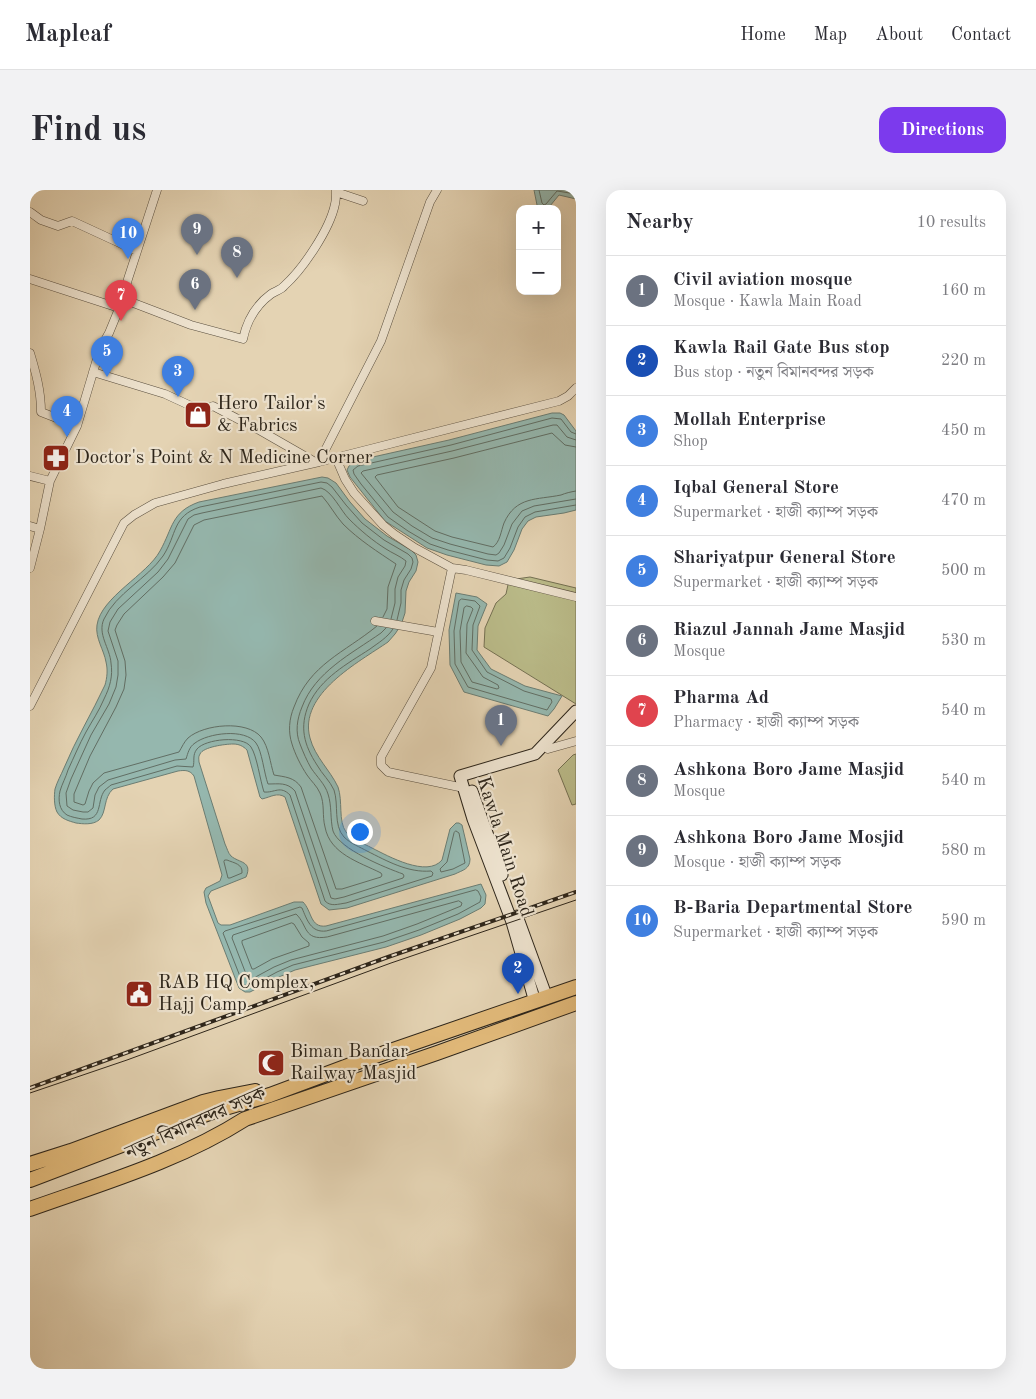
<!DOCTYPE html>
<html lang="en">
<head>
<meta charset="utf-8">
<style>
  :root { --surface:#fff; --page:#f2f2f3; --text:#2b2b33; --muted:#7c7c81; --line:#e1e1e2; --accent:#7c3aed }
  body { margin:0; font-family:"Old Standard TT","Noto Serif Bengali",serif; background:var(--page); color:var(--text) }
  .controls { position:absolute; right:15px; top:15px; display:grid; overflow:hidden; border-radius:10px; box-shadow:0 5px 20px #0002 }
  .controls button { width:45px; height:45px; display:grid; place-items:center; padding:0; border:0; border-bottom:1px solid var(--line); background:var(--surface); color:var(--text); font:25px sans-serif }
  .you { position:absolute; left:329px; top:641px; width:18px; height:18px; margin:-12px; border:4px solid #fff; border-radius:50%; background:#1a73e8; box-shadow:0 0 0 8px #1a73e833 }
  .badge { display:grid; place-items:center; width:32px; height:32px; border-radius:50%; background:var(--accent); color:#fff; font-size:16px; font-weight:700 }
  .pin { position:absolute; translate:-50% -41px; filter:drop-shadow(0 1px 2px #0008) }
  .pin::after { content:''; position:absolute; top:26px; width:18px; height:15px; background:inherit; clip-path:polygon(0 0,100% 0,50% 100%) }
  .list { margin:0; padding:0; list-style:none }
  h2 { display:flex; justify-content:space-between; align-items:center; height:65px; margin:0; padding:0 20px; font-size:21px }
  h2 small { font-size:16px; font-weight:400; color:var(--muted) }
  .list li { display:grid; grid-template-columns:32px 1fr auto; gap:15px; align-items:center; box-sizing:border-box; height:70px; padding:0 20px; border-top:1px solid var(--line) }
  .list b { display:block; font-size:19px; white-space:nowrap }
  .list p { margin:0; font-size:16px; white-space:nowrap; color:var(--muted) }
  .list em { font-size:16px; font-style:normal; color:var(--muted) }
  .map { position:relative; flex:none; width:546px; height:1179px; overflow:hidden; border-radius:15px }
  header { display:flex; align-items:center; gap:30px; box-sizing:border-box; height:70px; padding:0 25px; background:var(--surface); border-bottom:1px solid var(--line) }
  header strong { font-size:24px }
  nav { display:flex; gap:28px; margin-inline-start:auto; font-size:18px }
  .intro { display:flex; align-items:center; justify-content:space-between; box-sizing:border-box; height:120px; padding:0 30px }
  h1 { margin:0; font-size:35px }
  .button { padding:12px 22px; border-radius:15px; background:var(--accent); color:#fff; font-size:18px; font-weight:700 }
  main { display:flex; gap:30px; padding:0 30px }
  aside { flex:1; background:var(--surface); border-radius:15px; box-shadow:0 5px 20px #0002 }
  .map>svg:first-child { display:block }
</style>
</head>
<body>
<header>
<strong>Mapleaf</strong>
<nav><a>Home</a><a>Map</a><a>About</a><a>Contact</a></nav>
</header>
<div class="intro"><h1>Find us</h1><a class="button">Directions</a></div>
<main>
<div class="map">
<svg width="546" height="1179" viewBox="0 0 546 1179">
  <rect width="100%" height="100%" fill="#e4d3b3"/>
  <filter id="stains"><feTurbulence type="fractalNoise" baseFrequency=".004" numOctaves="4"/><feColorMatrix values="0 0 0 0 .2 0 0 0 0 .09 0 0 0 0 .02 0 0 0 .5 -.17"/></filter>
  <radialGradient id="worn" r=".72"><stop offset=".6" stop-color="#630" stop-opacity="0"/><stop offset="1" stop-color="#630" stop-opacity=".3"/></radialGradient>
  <!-- green -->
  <path fill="#babb89" stroke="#747052" d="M500 387 546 398V514L454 457 455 438 466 413 476 404 479 390Z
    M546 564V614L542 615 528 580 543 565Z"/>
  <!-- water -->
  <path fill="#95b7ae" stroke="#6b7d73" d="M504 0H546V9L529 5 520 16V19H506L507 15Z
    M522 223H530L534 225 546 241V320L534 323 506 327 498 331 492 339 484 360 477 372 469 376 456 375 417 365 397 358 355 331 320 287 317 280 319 276 325 271 419 250Z
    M292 287 298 288 306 293 320 312 335 329 357 346 381 360 386 365 388 372 386 381 379 392 376 401 375 423 371 435 365 444 358 452C329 472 268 504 280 548 285 567 300 580 308 597 313 611 308 631 316 642 322 650 333 653 342 658 358 666 397 688 412 670L420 639 426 633H429L432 635 440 669C440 679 433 680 425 684L317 718 299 720 291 714 255 607C247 602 241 607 232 609L230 607 217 560C213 556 209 554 203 554 195 554 173 557 170 564 168 567 169 569 169 572L195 654C197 658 198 663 201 666 209 673 223 671 216 687L181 701 178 706 188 733 191 735H200L264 712H273C282 721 280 738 296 736L451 694 456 705 455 714 451 718 430 729 391 745 356 757 265 780 249 787 220 802H215L209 798 176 713 174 702 176 698 190 691 192 685 164 586C160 580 155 580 148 581L83 599C73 608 77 622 69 630 63 635 53 634 46 633 39 631 31 629 27 622 24 616 24 606 25 599 27 592 31 585 34 578 46 549 62 523 75 495 77 488 78 480 76 472 74 460 65 448 67 435 71 407 117 385 130 361 143 338 141 322 169 312Z
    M426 403 447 407 457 414 448 436 447 460 461 479 495 496 532 506 524 519 518 526 434 502 420 475 419 440Z"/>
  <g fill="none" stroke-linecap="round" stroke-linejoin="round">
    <!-- shore -->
    <path stroke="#616e64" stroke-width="1" d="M509 0 512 13 514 15 516 14 527 1 546 4
      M546 244 541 242 531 229 522 228 421 255 328 276 323 280 324 284 331 294 358 327 378 341 400 354 418 360 457 370 468 371 474 368 480 358 488 337 495 327 505 322 546 315
      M546 250 537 247 527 235H523L422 261 333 281 331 283 363 322 382 336 402 348 420 354 458 364 466 365 469 363 474 355 482 334 492 321 504 316 546 309
      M546 257 535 255 522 243 424 268 347 285 345 287 368 317 405 341 422 347 463 357C470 352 471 341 474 333 486 306 507 310 531 305 536 303 540 302 546 301
      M432 409 445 411 450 416 443 435 442 460 457 482 494 501 521 509 522 512 517 520 438 497 425 474 424 441 429 411Z
      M437 416 441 417 443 419 437 434 436 463 453 487 468 495 469 498 467 499 442 492 431 472 430 441 434 418Z
      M347 436C314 463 280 474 264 517 259 529 258 542 262 554 265 564 271 576 277 585 281 591 287 596 290 603 295 614 292 626 295 637 300 664 329 672 351 683L352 685 351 687 312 699H306L271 597C264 587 255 587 244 585 240 573 239 557 231 547 217 530 174 534 158 548 154 552 152 557 149 562L74 583 63 593 59 601 55 614 53 615 44 612V604L60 566 86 517 94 499 96 485 95 471 85 440 87 435 94 424 133 387 145 373 164 335 174 330 292 306C300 315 305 325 313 334 329 350 348 362 366 374L358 397 357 419 353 427
      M356 438 351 443C321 464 285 482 272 517 267 529 265 542 270 554 273 562 277 571 281 578 287 587 295 594 298 604 302 616 300 629 303 641 309 659 356 678 373 684L374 686 373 688 314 707 305 709 301 708 265 601C257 592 249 594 238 594 234 583 232 561 226 553 215 538 178 543 165 553 159 557 158 563 156 569L145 570 78 590 69 597 65 605 63 618 58 622H53L43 620 37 616 36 603 41 589 61 545 79 514 86 497 88 485V471L78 441 80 432 88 419 128 382 138 369 158 329 164 325 172 323 291 298C302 301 311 321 319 329 330 340 343 351 356 359 362 363 370 366 376 371L375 376 368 387 365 399V413L361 429
      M363 439C357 448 348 453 340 459 317 474 291 488 279 514 269 537 274 555 287 575 292 584 300 591 304 600 309 615 303 635 314 647 321 654 330 657 337 661 357 671 378 683 401 681L403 683 402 686 316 713C308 714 301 717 295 711L260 605C250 595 245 603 234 602 230 590 227 566 221 557 213 545 175 549 167 559 162 565 165 571 163 577L147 576 81 595C80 596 76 599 75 600 66 611 74 631 52 629 47 628 41 627 37 625 29 620 28 610 30 601 32 594 36 587 38 580 44 567 49 555 56 542 62 531 69 521 74 509 80 497 83 486 81 473 80 458 67 444 74 429 86 403 117 389 133 366 147 345 142 326 170 317L291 292 297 293 302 297 316 315 332 333 354 350 378 364 382 368 383 372 381 379 374 390 371 400V413L367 430
      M426 641 429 643 435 673 423 679 411 682 410 679 417 672 424 643Z
      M195 670H197C204 673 213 674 212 683L200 688H198L194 672Z
      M446 700 448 701 451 707 450 712 428 724 389 740 354 752 263 775 247 782 219 797 213 794 193 743 195 741 270 717 272 718C277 730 281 743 296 741Z
      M429 711 432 713 431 716 387 734 353 746 261 770 244 777 220 790 218 789 202 748 203 745 266 724C278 735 273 751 297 747Z
      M262 733 264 734 272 747 279 753V756L242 769 224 779H222L212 753V751Z"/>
    <!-- street casing -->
    <g stroke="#5b5040" stroke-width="9">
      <path id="street" d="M306 0V2L333 11
        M0 22 11 30 28 36 42 31 107 61
        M0 89 89 118
        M93 109 161 135 213 149C217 130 226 115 241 104 245 101 251 100 254 96 273 79 300 39 305 14 306 10 306 6 306 2
        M0 163C6 183 11 201 11 222L47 236
        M63 182 135 204 172 221 183 216 231 241 285 272H289L351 151 400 12 407 0
        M306 268 315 289 324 303 353 335 364 344 385 358 422 378 436 380 546 407
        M0 286 20 291
        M0 336 10 339
        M0 378 10 339 20 291 47 236 70 159 79 143 93 109 98 89 127 0
        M422 378 401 478 351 567V575L358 582 434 598
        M345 431 408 442
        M0 516 94 333 104 325 125 313 193 294 289 272 529 211 538 206 546 198
        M518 559 546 551"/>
    </g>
    <!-- secondary casing -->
    <g stroke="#2d251a" stroke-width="13">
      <path id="secondary" d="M442 601 472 685
        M487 726 517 808
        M505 812 482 732 443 629 430 586 505 564 546 521"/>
    </g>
    <!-- highway casing -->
    <g stroke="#2d251a" stroke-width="16">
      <path id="highway" d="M0 974 41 961 173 912 189 908 225 901
        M0 990 105 950 188 920 240 905 331 871 546 797
        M0 1019C73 993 149 971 215 929L407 863 546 813"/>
    </g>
    <!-- street -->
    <use href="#street" stroke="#ede2ce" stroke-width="8"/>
    <!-- secondary -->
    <use href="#secondary" stroke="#ede2ce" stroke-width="11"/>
    <!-- highway -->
    <use href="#highway" stroke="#e2ba7a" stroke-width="14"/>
    <!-- tram -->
    <path stroke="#2d251a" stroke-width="1" d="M0 903 97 870 361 773 546 710"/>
    <!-- rail casing -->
    <g stroke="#2d251a" stroke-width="4">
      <path id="rail" d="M0 898 358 767 546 702"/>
    </g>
    <!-- rail -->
    <use href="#rail" stroke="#ede2ce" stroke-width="2" stroke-dasharray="5.5" stroke-linecap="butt"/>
  </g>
  <!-- icons -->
  <defs>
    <g id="shop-square" transform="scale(1.4375)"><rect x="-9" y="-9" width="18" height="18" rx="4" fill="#8f2418" stroke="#ede2ce"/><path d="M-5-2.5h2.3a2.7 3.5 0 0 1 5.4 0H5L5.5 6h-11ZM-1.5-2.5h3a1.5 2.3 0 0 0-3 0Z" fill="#fff"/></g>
    <g id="pharmacy-square" transform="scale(1.4375)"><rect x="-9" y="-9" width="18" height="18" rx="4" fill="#8f2418" stroke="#ede2ce"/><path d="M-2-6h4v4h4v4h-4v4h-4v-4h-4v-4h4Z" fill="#fff"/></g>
    <g id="civic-square" transform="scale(1.4375)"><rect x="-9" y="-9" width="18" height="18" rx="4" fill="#8f2418" stroke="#ede2ce"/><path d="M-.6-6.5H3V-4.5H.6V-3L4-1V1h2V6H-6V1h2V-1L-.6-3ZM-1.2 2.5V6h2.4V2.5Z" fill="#fff"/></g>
    <g id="mosque-square" transform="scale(1.4375)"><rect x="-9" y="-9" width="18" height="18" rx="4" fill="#8f2418" stroke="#ede2ce"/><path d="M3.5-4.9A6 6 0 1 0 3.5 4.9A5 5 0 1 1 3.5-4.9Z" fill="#fff"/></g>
  </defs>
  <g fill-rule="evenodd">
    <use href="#shop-square" x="168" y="225"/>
    <use href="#pharmacy-square" x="26" y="268"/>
    <use href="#civic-square" x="109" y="804"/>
    <use href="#mosque-square" x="241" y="873"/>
  </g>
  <g text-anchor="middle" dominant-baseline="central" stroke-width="4.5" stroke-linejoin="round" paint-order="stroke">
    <!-- poi labels -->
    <g font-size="19" fill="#2d251a" stroke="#ede2ce" text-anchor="start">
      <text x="187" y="214">Hero Tailor's<tspan x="187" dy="22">&amp; Fabrics</tspan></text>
      <text x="45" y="268">Doctor's Point &amp; N Medicine Corner</text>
      <text x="128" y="793">RAB HQ Complex,<tspan x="128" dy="22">Hajj Camp</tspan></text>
      <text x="260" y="862">Biman Bandar<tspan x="260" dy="22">Railway Masjid</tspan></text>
    </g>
    <!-- street labels -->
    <g font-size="19" fill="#2d251a" stroke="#ede2ce">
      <text transform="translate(474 657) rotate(72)">Kawla Main Road</text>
      <text transform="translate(166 934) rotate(-24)">নতুন বিমানবন্দর সড়ক</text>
    </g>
  </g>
  <rect width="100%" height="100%" filter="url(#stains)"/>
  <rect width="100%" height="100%" fill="url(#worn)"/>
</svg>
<div class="controls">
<button>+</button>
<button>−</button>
</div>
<div class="you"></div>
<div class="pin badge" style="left:471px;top:556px;background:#6b7280">1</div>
<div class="pin badge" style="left:488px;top:804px;background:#1a4fb4">2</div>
<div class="pin badge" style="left:148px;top:207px;background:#3f7fe0">3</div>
<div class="pin badge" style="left:37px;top:247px;background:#3f7fe0">4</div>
<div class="pin badge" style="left:77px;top:187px;background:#3f7fe0">5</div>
<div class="pin badge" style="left:165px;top:120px;background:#6b7280">6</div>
<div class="pin badge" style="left:91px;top:131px;background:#e0444e">7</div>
<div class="pin badge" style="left:207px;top:88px;background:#6b7280">8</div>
<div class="pin badge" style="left:167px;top:65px;background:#6b7280">9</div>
<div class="pin badge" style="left:98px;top:69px;background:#3f7fe0">10</div>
</div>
<aside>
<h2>Nearby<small>10 results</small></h2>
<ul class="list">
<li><span class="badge" style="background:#6b7280">1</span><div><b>Civil aviation mosque</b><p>Mosque · Kawla Main Road</p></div><em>160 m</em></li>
<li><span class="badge" style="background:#1a4fb4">2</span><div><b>Kawla Rail Gate Bus stop</b><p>Bus stop · নতুন বিমানবন্দর সড়ক</p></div><em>220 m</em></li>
<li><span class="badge" style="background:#3f7fe0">3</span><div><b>Mollah Enterprise</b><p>Shop</p></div><em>450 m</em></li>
<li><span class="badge" style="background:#3f7fe0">4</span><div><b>Iqbal General Store</b><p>Supermarket · হাজী ক্যাম্প সড়ক</p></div><em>470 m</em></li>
<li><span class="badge" style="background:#3f7fe0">5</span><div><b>Shariyatpur General Store</b><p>Supermarket · হাজী ক্যাম্প সড়ক</p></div><em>500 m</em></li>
<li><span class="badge" style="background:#6b7280">6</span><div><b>Riazul Jannah Jame Masjid</b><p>Mosque</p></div><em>530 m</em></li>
<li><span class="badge" style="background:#e0444e">7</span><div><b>Pharma Ad</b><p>Pharmacy · হাজী ক্যাম্প সড়ক</p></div><em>540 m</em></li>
<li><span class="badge" style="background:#6b7280">8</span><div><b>Ashkona Boro Jame Masjid</b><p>Mosque</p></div><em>540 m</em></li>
<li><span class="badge" style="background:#6b7280">9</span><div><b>Ashkona Boro Jame Mosjid</b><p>Mosque · হাজী ক্যাম্প সড়ক</p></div><em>580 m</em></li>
<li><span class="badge" style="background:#3f7fe0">10</span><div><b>B-Baria Departmental Store</b><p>Supermarket · হাজী ক্যাম্প সড়ক</p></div><em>590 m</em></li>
</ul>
</aside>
</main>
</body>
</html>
